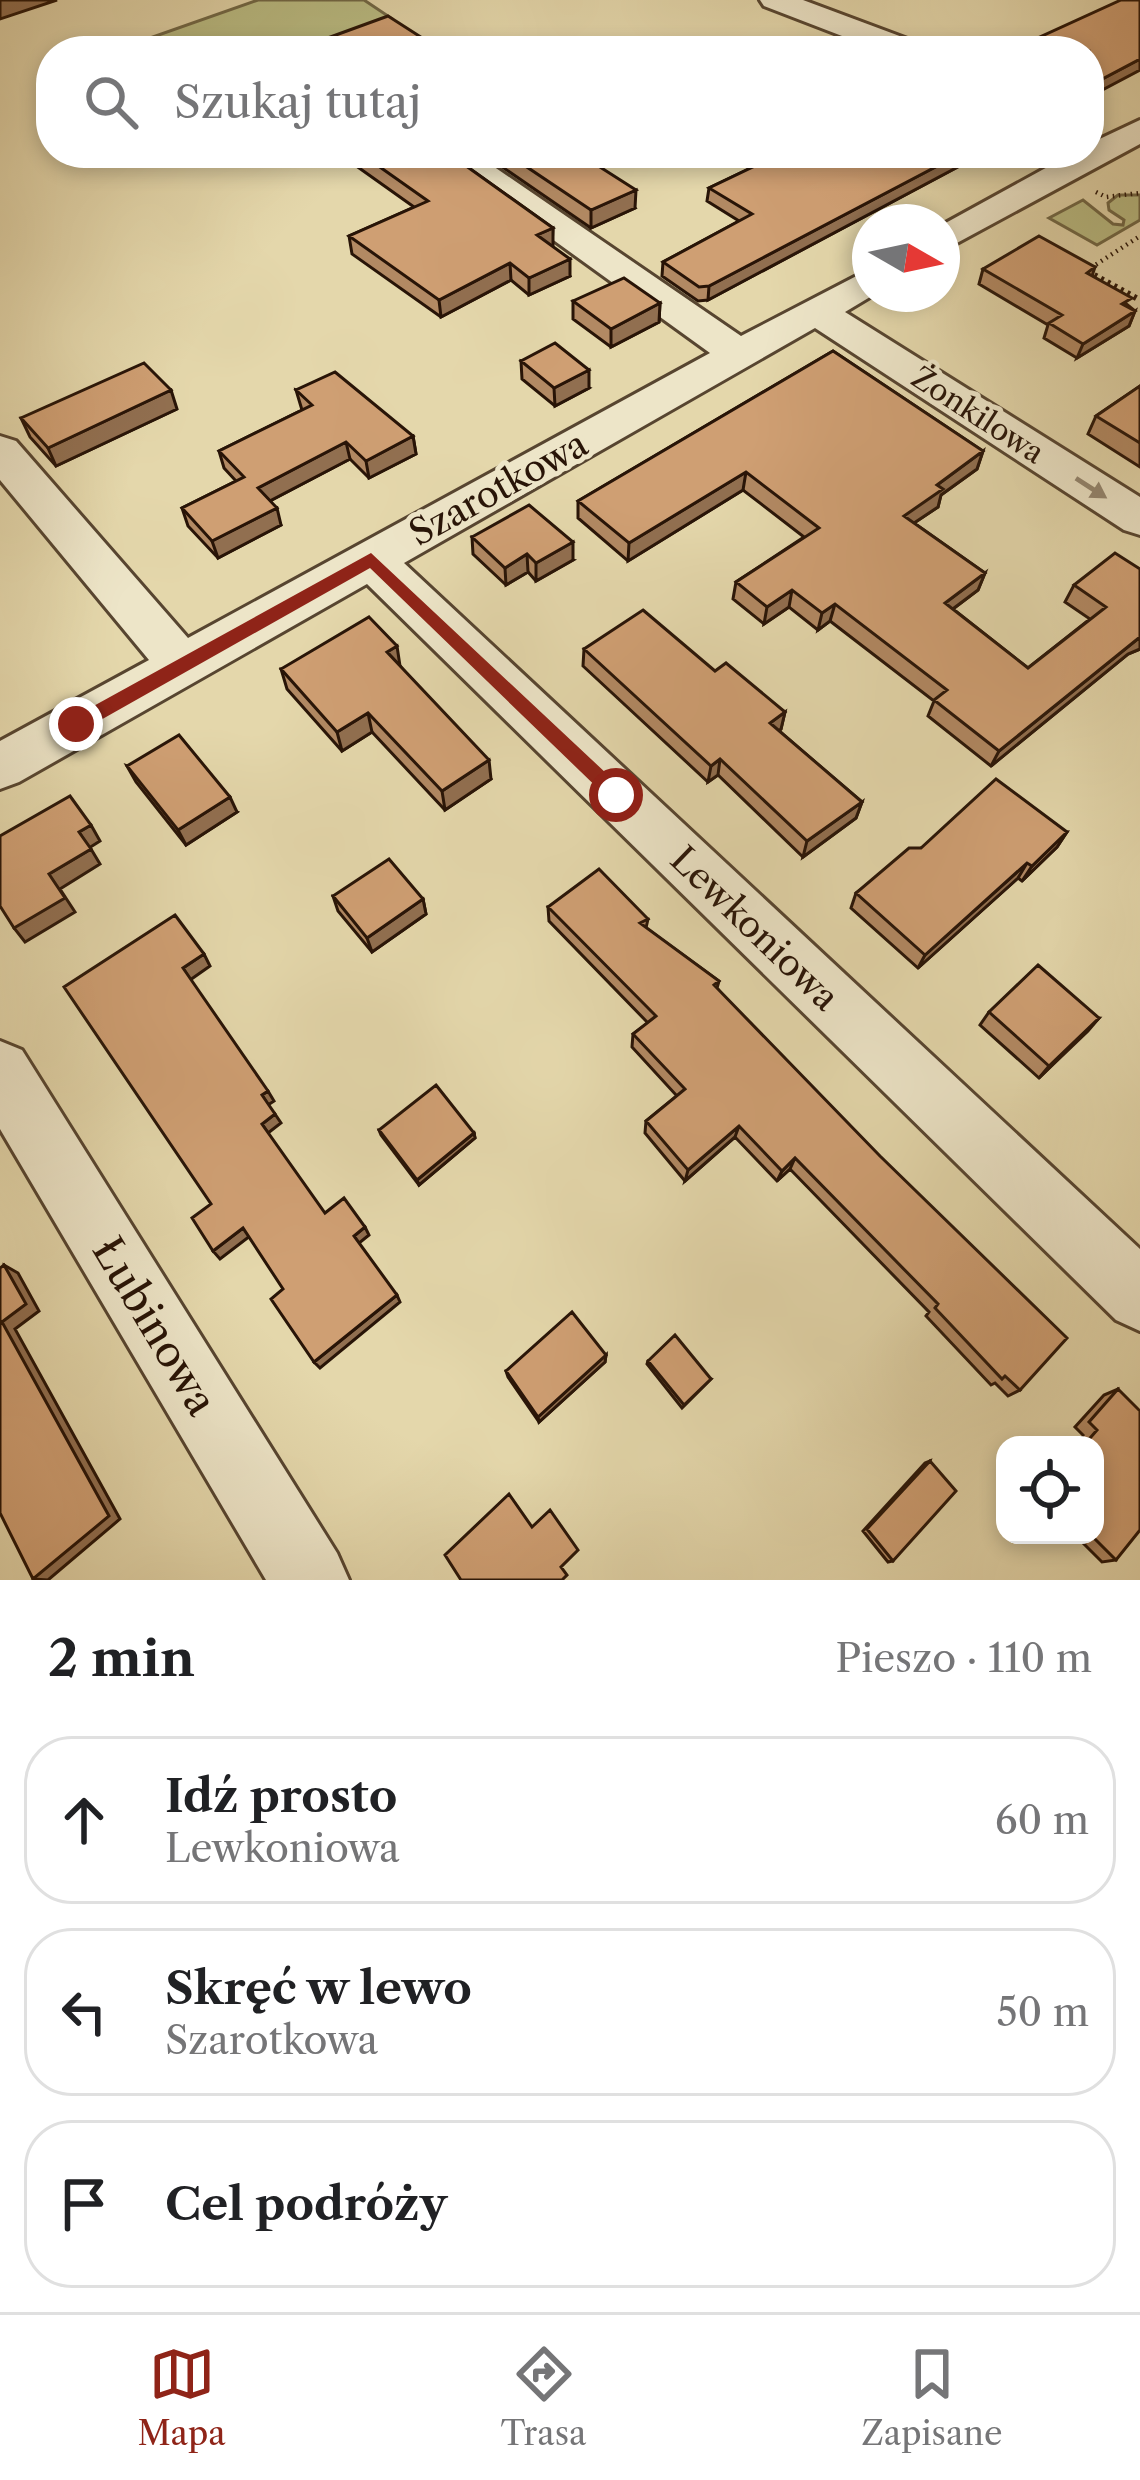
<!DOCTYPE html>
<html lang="pl">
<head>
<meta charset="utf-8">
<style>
  :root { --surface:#fff; --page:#f6f6f6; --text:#202124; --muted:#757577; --line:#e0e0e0; --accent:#8f2418 }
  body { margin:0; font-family:"Libre Caslon Text",serif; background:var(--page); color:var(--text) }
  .controls { position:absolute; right:36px; bottom:36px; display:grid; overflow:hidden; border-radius:24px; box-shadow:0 6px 18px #0003 }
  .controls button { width:108px; height:108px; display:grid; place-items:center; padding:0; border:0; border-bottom:3px solid var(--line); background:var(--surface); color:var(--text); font:60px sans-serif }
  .compass { position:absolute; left:852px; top:204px; width:108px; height:108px; border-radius:50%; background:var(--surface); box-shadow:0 6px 18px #0003; rotate:99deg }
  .stop { position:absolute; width:36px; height:36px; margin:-27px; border:9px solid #8f2418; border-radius:50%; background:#fff }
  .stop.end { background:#8f2418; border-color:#fff; box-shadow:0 3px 12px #0008 }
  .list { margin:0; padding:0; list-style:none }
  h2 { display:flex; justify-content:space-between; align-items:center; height:156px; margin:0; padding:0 48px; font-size:51px }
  h2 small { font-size:39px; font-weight:400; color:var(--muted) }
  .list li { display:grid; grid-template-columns:78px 1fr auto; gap:36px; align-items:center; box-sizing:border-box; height:168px; margin:0 24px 24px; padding:0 24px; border:3px solid var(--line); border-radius:48px }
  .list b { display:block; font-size:45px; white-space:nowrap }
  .list p { margin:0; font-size:39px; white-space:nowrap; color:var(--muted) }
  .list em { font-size:39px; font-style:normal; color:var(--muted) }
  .icon { flex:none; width:66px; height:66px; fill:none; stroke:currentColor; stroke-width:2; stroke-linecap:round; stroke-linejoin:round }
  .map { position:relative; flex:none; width:1140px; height:1580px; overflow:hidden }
  .search { position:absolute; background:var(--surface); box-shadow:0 6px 18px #0003; left:36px; right:36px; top:36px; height:132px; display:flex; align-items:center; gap:30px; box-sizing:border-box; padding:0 42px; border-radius:48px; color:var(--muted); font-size:45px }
  .sheet { height:732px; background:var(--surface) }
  nav { display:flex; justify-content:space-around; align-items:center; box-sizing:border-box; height:168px; border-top:3px solid var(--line); background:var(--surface); font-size:33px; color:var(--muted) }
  nav a { display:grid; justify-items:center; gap:6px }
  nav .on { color:var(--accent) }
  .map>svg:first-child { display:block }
</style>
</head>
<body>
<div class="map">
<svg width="1140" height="1580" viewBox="0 0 1140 1580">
  <rect width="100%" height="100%" fill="#e4d7ab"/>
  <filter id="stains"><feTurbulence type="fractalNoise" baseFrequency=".00167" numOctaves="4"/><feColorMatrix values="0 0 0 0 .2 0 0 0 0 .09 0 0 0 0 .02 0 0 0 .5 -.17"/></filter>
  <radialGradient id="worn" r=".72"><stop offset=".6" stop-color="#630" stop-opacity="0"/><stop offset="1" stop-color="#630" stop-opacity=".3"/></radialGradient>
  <!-- green -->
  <path fill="#babd84" stroke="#716846" stroke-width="3" d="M258 0H364L391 18 301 51H163L147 39Z
    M1118 195H1140V220L1097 245 1049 218 1083 200 1113 224 1123 225 1124 220 1109 210 1108 203Z"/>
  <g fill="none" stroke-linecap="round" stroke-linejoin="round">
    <!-- minor casing -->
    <g stroke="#574530" stroke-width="6">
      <path id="minor" d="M760 0H803L921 44 926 51H881L764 6Z
        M1140 120V144L942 251V225L1073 153H1089V144Z
        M433 153H474L741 336 870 269V294H875L845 312 1140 497V535L1124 530 815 328 404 563 1140 1249V1331L1116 1320 367 584 19 782 0 789V741L149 660 0 480V436L16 441 188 638 710 353Z
        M0 1041 22 1050 337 1553 349 1580H266L0 1129Z"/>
    </g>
    <!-- path-far1 -->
    <path stroke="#281407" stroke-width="4.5" stroke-dasharray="1.5 4.5" stroke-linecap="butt" d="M1096 192 1106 197 1140 193
      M1086 271 1140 236"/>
    <!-- path -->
    <path stroke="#281407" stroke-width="6" stroke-dasharray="3 4.5" stroke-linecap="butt" d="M1089 268 1085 270 1140 300"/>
    <!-- minor -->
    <use href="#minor" fill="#ede5c8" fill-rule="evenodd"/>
  </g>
  <!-- wall -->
  <path fill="#b28963" stroke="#281407" stroke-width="3" d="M338 153H448L553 228 552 246 570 276 529 295 511 280 441 317 352 254 349 236 414 207Z
    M482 153H578L635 208 591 228Z
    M782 153H984L708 300 698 301 662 276 663 262 739 221 707 201 709 188Z
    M1095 267 1092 276 1135 311 1129 326 1077 358 1044 338 1048 325 979 284 983 269Z
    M573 301 660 303 659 322 611 347 573 319Z
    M833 351 983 451 977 469 941 495 938 507 914 523 985 573 978 590 953 609 1028 668 1090 619 1065 602 1074 585 1140 569V649L1128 654 991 766 928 716 934 701 830 621 818 630 789 607 764 624 733 599 736 582 804 537 743 490 628 561 578 518V501Z
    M521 361 589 388 555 406 522 379Z
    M1140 386V467L1088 434 1096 416Z
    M296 390 413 436 416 454 369 478 350 459 270 501 281 525 218 558 188 526 182 508 236 481 224 468 219 451 302 410Z
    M177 409 56 466 30 437 21 418Z
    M472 537 573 560 536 581 528 572 506 585 473 554Z
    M584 649 715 671 785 712 781 729 779 731 862 802 856 818 803 857 718 775 708 782 583 666Z
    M400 666 491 779 445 810 372 732 342 751 287 689 281 669Z
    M127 766 237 812 186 845 136 782Z
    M1067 832 1057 847 1022 881 1018 878 918 968 851 908 856 893 921 848Z
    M333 896 423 899 426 914 372 952 338 911Z
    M548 907 648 919 646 928 719 981 717 988 1020 1390 1008 1396 995 1383 991 1385 926 1316 929 1312 790 1169 777 1181 735 1137 685 1181 645 1133 646 1121 677 1096 632 1047 633 1034 648 1023 549 921Z
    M989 1012 1099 1018 1039 1078 980 1025Z
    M379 1130 474 1133 475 1138 419 1185 381 1135Z
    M606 1355 605 1362 539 1422 508 1377 506 1371Z
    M648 1361 711 1379 682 1408 647 1364Z
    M1118 1389 1116 1560 1102 1562 1075 1535H1095V1445H1075L1083 1435 1075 1427 1104 1395Z
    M930 1461 893 1561 888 1562 863 1531 925 1463Z"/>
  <!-- shaded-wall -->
  <path fill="#916f50" stroke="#281407" stroke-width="3" d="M0 0H57L0 19Z
    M1140 59V70L1089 97V86Z
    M962 153H984L708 300 709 286Z
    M636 190 635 208 591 228V210Z
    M553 228V245L537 253V235Z
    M570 259V276L529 295V278Z
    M510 263 511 280 441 317 439 300Z
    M660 303 659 322 611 347V329Z
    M1135 311 1129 326 1077 358 1083 344Z
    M589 370V388L555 406 554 388Z
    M171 390 177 409 56 466 48 448Z
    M413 436 416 454 369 478 366 461Z
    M346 442 350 459 262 505 258 488Z
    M983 451 977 469 941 495 938 507 899 533 904 516 937 485Z
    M746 472 743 490 628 561 629 543Z
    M277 508 281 525 218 558 212 541Z
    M573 542V560L536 581V563Z
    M527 554 528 572 506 585 505 568Z
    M985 573 978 590 938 620 945 603Z
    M792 590 789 607 764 624 767 607Z
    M835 604 830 621 818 630 822 613Z
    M1140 637V649L1128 654 991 766 999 751Z
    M397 646 400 666 387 652Z
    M785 712 781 729 766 740 770 723Z
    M368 713 372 732 342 751 337 732Z
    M720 759 718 775 708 782 711 766Z
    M489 760 491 779 445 810 442 791Z
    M230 797 237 812 186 845 178 830Z
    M862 802 856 818 803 857 807 841Z
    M91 825 100 841 89 848 79 832Z
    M1067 832 1057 847 1022 881 1032 866Z
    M91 849 100 864 60 889 75 912 25 942 14 928 49 874Z
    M1027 863 1018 878 918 968 925 955Z
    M423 899 426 914 372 952 367 938Z
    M204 954 210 966 190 980 183 968Z
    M1099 1018 1088 1031 1039 1078 1049 1066Z
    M268 1091 274 1101 268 1105 262 1095Z
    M275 1114 281 1123 268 1133 262 1124Z
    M739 1126 735 1137 685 1181 688 1170Z
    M474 1133 475 1138 419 1185 417 1180Z
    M795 1158 790 1169 777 1181 782 1171Z
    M365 1227 369 1235 358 1244 354 1236Z
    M243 1228 250 1236 220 1259 213 1251Z
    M4 1265 18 1273 39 1311 15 1329 120 1519 48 1580 33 1579 2 1322Z
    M397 1295 400 1302 320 1368 314 1362Z
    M606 1355 605 1362 539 1422 538 1417Z"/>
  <!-- building -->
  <path fill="#cf9f73" stroke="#281407" stroke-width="3" d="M1121 0H1140V59L1089 86V51H1009Z
    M388 16 441 50 292 51Z
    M360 153H448L553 228 537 235 570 259 529 278 510 263 439 300 349 236 428 201Z
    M506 153H578L636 190 591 210Z
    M782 153H962L709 286 699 287 663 262 752 214 709 188Z
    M1039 236 1095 267 1087 273 1132 298 1122 304 1135 311 1083 344 1049 323 1062 315 983 269Z
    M624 278 660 303 611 329 573 301Z
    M555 343 589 370 554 388 521 361Z
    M833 351 983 451 937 485 943 489 904 516 985 573 945 603 1028 668 1106 607 1074 585 1115 553 1140 569V637L999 751 934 700 947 690 835 604 822 613 792 590 767 607 736 582 819 528 746 472 629 543 578 501Z
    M144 363 171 390 48 448 21 418Z
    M335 372 413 436 366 461 346 442 258 488 277 508 212 541 182 508 244 477 219 451 312 405 296 390Z
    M1140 386V443L1096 416Z
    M529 505 573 542 536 563 527 554 505 568 472 537Z
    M643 610 715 671 726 663 785 712 770 723 862 802 807 841 720 759 711 766 584 649Z
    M369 617 397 646 387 652 489 760 442 791 368 713 337 732 281 669Z
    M179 735 230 797 178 830 127 766Z
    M996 779 1067 832 1032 866 1027 863 925 955 856 893 909 848H921Z
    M70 796 91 825 79 832 91 849 49 874 65 898 14 928 0 906V836Z
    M389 859 423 899 367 938 333 896Z
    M599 869 648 919 640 923 719 981 714 985 880 1156 1067 1338 1020 1390 1005 1376 1002 1379 935 1308 938 1304 795 1158 782 1171 739 1126 688 1170 646 1121 685 1089 633 1034 656 1016 548 907Z
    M175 915 204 954 183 968 268 1091 262 1095 275 1114 262 1124 325 1213 344 1198 365 1227 354 1236 397 1295 314 1362 271 1299 283 1289 243 1228 213 1251 192 1218 211 1204 64 987Z
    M1038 965 1099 1018 1049 1066 989 1012Z
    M436 1085 474 1133 417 1180 379 1130Z
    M4 1265 26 1304 2 1322 109 1516 33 1579 0 1513V1268Z
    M572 1312 606 1355 538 1417 506 1371Z
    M675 1335 711 1379 684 1405 648 1361Z
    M1118 1389 1140 1411V1530L1116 1560 1091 1535H1095V1445H1084L1097 1430 1089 1422Z
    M930 1461 956 1491 893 1561 867 1529Z
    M509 1494 532 1527 550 1510 578 1550 561 1567 567 1575 562 1580H461L445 1555Z"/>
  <!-- one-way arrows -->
  <defs><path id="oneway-solid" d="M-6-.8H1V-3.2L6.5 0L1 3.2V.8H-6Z" transform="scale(3)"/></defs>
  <use fill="#948771" href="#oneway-solid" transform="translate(1091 488) rotate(33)"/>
  <!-- route -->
  <path fill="#8f2418" d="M371 553 623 789V800H610L370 568 83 730H70V719Z"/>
  <g text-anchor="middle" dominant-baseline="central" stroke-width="10" stroke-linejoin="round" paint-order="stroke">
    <!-- far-street labels -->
    <g font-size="30" fill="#281407" stroke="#ede5c8">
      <text transform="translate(978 415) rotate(33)">Żonkilowa</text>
    </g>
    <!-- street labels -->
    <g font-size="36" fill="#281407" stroke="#ede5c8">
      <text transform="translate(498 488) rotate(-29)">Szarotkowa</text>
      <text transform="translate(755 928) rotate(44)">Lewkoniowa</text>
    </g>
    <!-- near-street labels -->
    <g font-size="42" fill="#281407" stroke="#ede5c8">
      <text transform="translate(155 1326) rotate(59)">Łubinowa</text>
    </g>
  </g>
  <rect width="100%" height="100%" filter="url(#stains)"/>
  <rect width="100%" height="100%" fill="url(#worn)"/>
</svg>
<div class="controls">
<button><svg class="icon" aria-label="locate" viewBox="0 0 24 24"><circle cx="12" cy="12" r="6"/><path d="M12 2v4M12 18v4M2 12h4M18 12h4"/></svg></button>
</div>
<svg class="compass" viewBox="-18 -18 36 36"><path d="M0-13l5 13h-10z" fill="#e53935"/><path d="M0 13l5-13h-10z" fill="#757577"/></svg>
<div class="stop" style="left:616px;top:795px"></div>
<div class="stop end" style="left:76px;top:724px"></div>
<div class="search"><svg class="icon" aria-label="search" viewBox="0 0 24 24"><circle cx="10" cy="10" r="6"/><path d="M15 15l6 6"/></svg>Szukaj tutaj</div>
</div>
<section class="sheet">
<h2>2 min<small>Pieszo · 110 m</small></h2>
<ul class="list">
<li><svg class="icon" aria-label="ahead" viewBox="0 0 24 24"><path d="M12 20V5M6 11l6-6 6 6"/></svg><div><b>Idź prosto</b><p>Lewkoniowa</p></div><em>60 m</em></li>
<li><svg class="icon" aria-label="left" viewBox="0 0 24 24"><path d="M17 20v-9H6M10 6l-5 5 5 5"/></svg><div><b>Skręć w lewo</b><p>Szarotkowa</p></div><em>50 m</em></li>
<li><svg class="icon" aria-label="arrive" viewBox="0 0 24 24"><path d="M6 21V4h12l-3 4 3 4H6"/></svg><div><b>Cel podróży</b></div></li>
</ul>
</section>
<nav>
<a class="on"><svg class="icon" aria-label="map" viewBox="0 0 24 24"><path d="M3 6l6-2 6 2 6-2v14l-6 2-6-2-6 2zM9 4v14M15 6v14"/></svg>Mapa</a>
<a><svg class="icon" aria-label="directions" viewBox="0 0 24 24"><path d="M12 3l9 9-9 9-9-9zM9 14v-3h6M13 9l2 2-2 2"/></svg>Trasa</a>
<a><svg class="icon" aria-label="saved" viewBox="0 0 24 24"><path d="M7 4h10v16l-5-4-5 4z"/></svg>Zapisane</a>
</nav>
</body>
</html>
